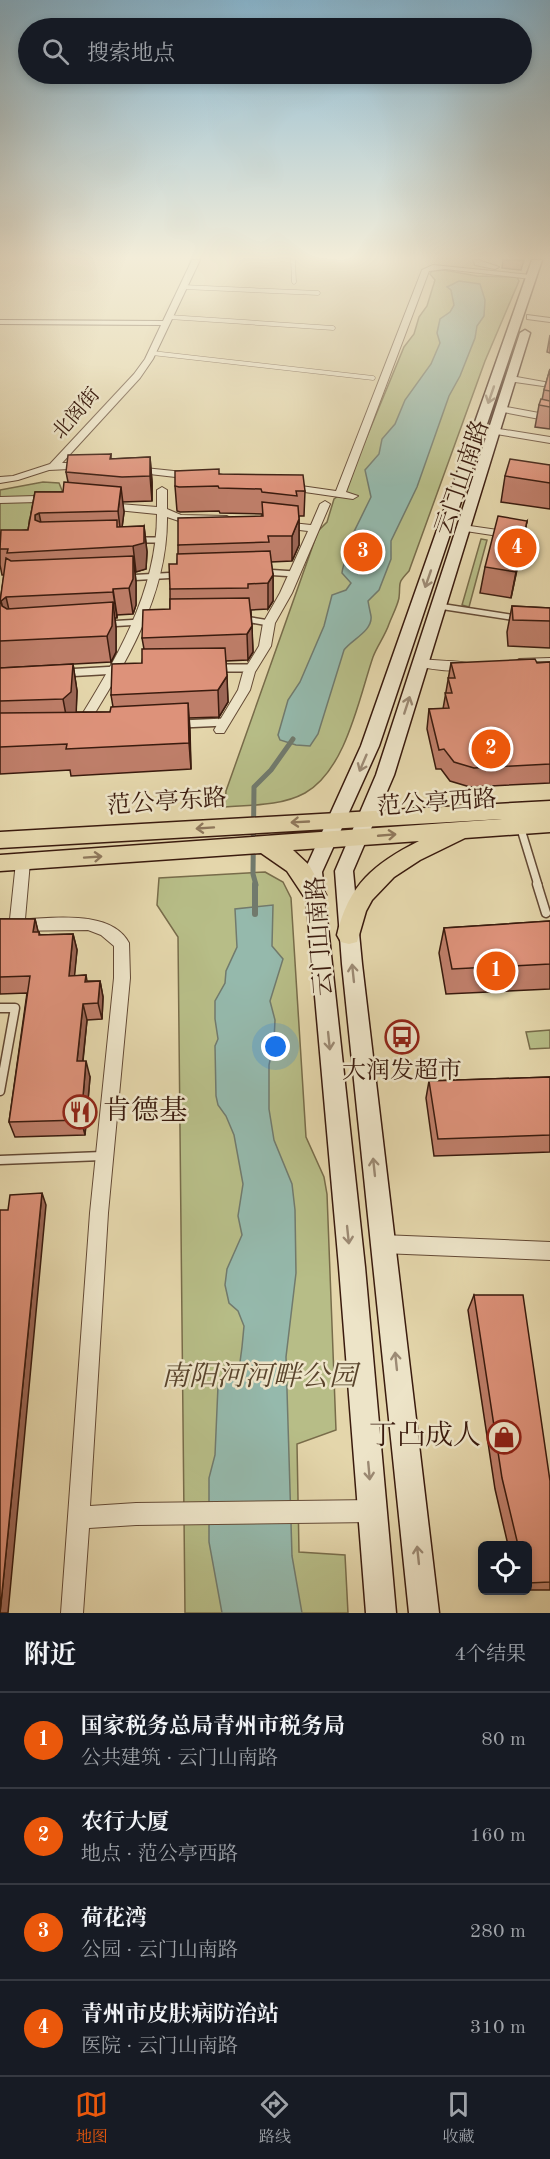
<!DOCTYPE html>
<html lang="zh">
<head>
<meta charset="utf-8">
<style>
  :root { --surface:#171b24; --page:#20242c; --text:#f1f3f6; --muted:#9ea1a6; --line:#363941; --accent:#ea580c }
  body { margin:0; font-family:"Old Standard TT","Noto Serif SC",serif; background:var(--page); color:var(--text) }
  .controls { position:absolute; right:18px; bottom:18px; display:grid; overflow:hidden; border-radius:9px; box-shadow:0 3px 9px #0003 }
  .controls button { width:54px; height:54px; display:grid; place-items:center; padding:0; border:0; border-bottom:2px solid var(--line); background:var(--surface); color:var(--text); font:30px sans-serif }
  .you { position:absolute; left:276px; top:1047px; width:21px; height:21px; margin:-15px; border:4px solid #fff; border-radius:50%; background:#1a73e8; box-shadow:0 0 0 9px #1a73e833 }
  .badge { display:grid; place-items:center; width:39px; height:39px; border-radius:50%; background:var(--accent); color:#fff; font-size:20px; font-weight:700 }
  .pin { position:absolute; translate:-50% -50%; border:3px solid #fff; box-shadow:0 2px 6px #0006 }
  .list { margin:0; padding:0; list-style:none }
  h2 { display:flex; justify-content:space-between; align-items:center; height:78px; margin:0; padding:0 24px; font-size:26px }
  h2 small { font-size:20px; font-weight:400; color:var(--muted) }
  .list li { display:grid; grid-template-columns:39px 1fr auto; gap:18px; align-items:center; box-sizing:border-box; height:96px; padding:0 24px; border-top:2px solid var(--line) }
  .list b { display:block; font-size:22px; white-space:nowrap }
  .list p { margin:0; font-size:20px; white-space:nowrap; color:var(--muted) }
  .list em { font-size:20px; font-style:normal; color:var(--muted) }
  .icon { flex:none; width:33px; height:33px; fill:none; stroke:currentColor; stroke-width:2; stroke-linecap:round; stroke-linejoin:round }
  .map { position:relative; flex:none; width:550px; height:1613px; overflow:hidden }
  .search { position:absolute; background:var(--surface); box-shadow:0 3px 9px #0003; left:18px; right:18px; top:18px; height:66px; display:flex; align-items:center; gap:15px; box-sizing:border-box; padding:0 21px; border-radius:33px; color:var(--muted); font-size:22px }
  .sheet { height:462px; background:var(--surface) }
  nav { display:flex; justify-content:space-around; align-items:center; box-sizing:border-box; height:84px; border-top:2px solid var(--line); background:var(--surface); font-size:16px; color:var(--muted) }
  nav a { display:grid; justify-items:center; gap:3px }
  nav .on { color:var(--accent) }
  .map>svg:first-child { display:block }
</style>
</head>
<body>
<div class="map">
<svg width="550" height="1613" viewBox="0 0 550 1613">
  <rect width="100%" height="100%" fill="#e4d6ab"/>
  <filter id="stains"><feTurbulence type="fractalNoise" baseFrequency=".00333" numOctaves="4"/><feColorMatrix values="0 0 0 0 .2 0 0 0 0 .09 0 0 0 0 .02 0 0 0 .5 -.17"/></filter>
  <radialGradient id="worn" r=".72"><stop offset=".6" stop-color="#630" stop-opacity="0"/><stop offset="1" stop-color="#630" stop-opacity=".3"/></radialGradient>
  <!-- green -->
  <path fill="#b7bd87" stroke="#786c4a" stroke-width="1.5" d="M444 270 477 276 511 277H517L519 281 485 361 409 571C396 585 401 582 399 598 397 607 392 616 389 624 385 636 377 646 373 657 359 698 346 770 305 793 281 806 252 805 225 807L226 791 318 531 327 522 334 499 344 492 404 347 414 334 419 317 427 306 435 280 430 274 432 271Z
    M43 482 59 483 70 510 40 512 29 520 31 544 0 563V490Z
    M481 539 487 540 469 607 462 605Z
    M265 872 283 882 291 898 306 1137 324 1177 327 1194 336 1430 297 1444 299 1552 345 1555 348 1613H185L178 937 157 905 159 878Z
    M550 1030V1048L530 1049 526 1032Z"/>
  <!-- water -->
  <path fill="#95b9ac" stroke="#717a6d" stroke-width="1.5" d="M459 281 480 284 485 300 484 316 477 326 475 338 460 376 449 396 417 487 391 541V559L379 590 368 601C369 607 370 611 371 616 373 631 351 640 344 650L318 734 310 746 296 745 280 740 278 735 288 700 300 682 324 626 332 595 346 590 351 583 342 573C343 563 349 554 348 544L371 497 365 470 379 454 382 439 395 424 405 400 431 364 440 343 437 333 440 319 450 312 454 305 451 290 447 287Z
    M273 905 272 946 283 959 270 1001 275 1020 274 1040 269 1065V1109L274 1140 292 1184 295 1210 296 1273 286 1357 292 1556 302 1613H222L209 1542V1478L215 1455 218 1386 232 1376 240 1362 242 1347 244 1326 238 1311 229 1303 225 1285 227 1269 242 1235 238 1216 243 1184 234 1135 226 1116 218 1105 216 1096 215 1046 218 1039 215 1019V1001L225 983 226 971 237 947 235 909Z"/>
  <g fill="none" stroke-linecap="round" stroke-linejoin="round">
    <!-- stream-far1 -->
    <path stroke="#717a6d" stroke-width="5" d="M256 885 253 874 254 787 271 770 293 739"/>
    <!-- stream -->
    <path stroke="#717a6d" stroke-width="6" d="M255 914V884"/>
    <!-- service-far3 casing -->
    <g stroke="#644a35" stroke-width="5">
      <path id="service-far3" d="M293 260 294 282
        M183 287 318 293
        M169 317 333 328
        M152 353 373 378"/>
    </g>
    <!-- service-far2 casing -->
    <g stroke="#644a35" stroke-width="8">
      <path id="service-far2" d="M139 540H161
        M264 572 295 574
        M126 578 178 575
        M439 606 516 618
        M245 619 269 623
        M107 624 141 622"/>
    </g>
    <!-- service-far1 casing -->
    <g stroke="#644a35" stroke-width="10">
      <path id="service-far1" d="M218 668H252
        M65 673 117 670
        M182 724 225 722
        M520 826 538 885"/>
    </g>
    <!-- service casing -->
    <g stroke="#644a35" stroke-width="11">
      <path id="service" d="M537 884 546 913
        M0 1008H15L0 1091
        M0 1160 102 1156"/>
    </g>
    <!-- minor casing -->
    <g stroke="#644a35" stroke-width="2">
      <path id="minor" d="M192 260H200L153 359 140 378 62 463H86L89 464V468L49 470 18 480 0 483V477L13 476 50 464 134 374 145 359 161 325 0 324V320L163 321Z
        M473 260H481V261L499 267 495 269 475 265Z
        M433 265 531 275 535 277 531 279 445 269 429 271 346 492 358 496 353 499 284 489 282 487 287 484 336 491 422 270Z
        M527 315 550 318V322L527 319Z
        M511 376 550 383V387L508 381V377Z
        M501 406 550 415V421L498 411 497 409Z
        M493 428 550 437V443L490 433V429Z
        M135 467 193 473 198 476 193 479 132 472 130 470Z
        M162 487 167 490V509L181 515 227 516 232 519 227 522 179 521 167 517C168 595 125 665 85 729H77L75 726C115 661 157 593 157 514L107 509 102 506 107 503 157 507V490Z
        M37 496 57 502 52 505 37 502 0 503V497Z
        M325 501 330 504 292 593 275 623 271 646 255 672 250 690 224 733H216L214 730 238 690 243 672 259 646 263 623 280 593 308 531 282 528 277 525 282 522 311 525 320 504Z
        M463 525 511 532 516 535 511 538 459 530V526Z
        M550 658V666L519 667 513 663 519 659Z
        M421 659C432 661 467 660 473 665 461 675 431 669 417 666L415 663Z
        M23 857 28 858 30 862 25 919C55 918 112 910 129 943L130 978 108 1213 90 1506 136 1503 373 1500 381 1503 384 1511 381 1519 373 1522 136 1525 89 1528 83 1613H61L90 1213 114 978V946L101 935 88 930 0 931V919H10L16 862 18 858Z
        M382 1235 550 1242V1260L382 1253 375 1251 373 1244 375 1237Z"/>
    </g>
    <!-- secondary casing -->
    <g stroke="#3a1b0e" stroke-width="3">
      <path id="secondary" d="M532 260H542L379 746 322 872 365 1267 396 1613H366L339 1267 304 872 361 746Z
        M525 330 530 333 394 775 353 871 362 964 439 1613H409L342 964 335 871 376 775 520 333Z"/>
    </g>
    <!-- primary casing -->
    <g stroke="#3a1b0e" stroke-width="3">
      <path id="primary" d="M550 801V832L465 838 420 860 394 877 372 900 366 911 357 942 349 944 341 942 337 935C348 885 375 863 419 841L293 850 309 865 326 895 323 901 315 904 307 901 287 871 261 853 0 871V855L502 819 0 848V832Z"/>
    </g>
    <!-- service-far3 -->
    <use href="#service-far3" stroke="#ede4c8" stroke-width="4"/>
    <!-- service-far2 -->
    <use href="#service-far2" stroke="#ede4c8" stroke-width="5"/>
    <!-- service-far1 -->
    <use href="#service-far1" stroke="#ede4c8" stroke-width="7"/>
    <!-- service -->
    <use href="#service" stroke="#ede4c8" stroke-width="8"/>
    <!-- minor -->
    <use href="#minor" fill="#ede4c8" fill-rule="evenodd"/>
    <!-- secondary -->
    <use href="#secondary" fill="#ede4c8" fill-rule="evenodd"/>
    <!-- primary -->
    <use href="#primary" fill="#e4d6ab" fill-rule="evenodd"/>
  </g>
  <!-- wall -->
  <path fill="#be7e69" stroke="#3a1b0e" stroke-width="1.5" d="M503 260H524L521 270 502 268Z
    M550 335V353L547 352Z
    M550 369V429L535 427 539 405 542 400 544 390Z
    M111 454V459L150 457 152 482V501L122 502 124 512 122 527 144 526 147 552 146 569 135 572 136 582V605L133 614 117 615V618H115L116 628V652L111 662 0 668V602L4 575H2L0 565V533L28 530 35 492H63L68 482 66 472Z
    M550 465V509L501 502 505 476Z
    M219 474 305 491 304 516H299V545L292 561 271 562 273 575V601L268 609 251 610 253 652 248 660 226 661 228 702 219 717 189 718 191 769 71 776 70 770 0 774V668L73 664 77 691 76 712H110L113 707 111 695 142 663 144 649 142 638 170 609V589L177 564 178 554V545L262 516V514L220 513 219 511 180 512 177 511 175 486Z
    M527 521 511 598 480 593 485 567Z
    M512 606 550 608V648L508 646 507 632Z
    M550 662V783L470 787 450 781 441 769H436L427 729 429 709H443L451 663Z
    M0 919H35L38 932H39L40 935 73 934 77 950 74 976 86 975 87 981H100L103 997 102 1019 87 1020 83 1061 90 1077 85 1135 15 1137 9 1122 27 993 0 994Z
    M550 921V989L446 994 439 953 444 928Z
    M550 1077V1152L434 1156 426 1098 429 1081Z
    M474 1295 550 1481V1590H528V1545H508L495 1489 468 1310Z"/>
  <!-- shaded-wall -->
  <path fill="#9b6655" stroke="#3a1b0e" stroke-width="1.5" d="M150 457 152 482V501L150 476Z
    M121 487 124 512 121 536 118 511Z
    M39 513 44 538 35 520V515Z
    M299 519V545L292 561V536Z
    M527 521 522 546 511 598 516 572Z
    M144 526 147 552 146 569 136 572 133 546Z
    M133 556 136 582V605L133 614 129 588Z
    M273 575V601L268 609V583Z
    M113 589 117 615V618L113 592Z
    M6 597 12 623 2 606 1 601Z
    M113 602 116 628V652L111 662 107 636Z
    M252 626 253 652 248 660 247 634Z
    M73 664 77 691 76 718 68 726 63 699Z
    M227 676 228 702 219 717 218 690Z
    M188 703 190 729 191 769 189 743Z
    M35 919 39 935 33 932Z
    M73 934 77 950 73 992 69 976Z
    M100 981 103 997 102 1019 98 1003Z
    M83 1004 87 1020 81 1077 77 1061Z
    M86 1061 90 1077 85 1135 81 1120Z
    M42 1193 46 1205 8 1613H0Z"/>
  <!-- building -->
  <path fill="#dd927a" stroke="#3a1b0e" stroke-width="1.5" d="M550 369V391L544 390Z
    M541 399 550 401V407L539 405Z
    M111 454 110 459 150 457V476L122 477 66 472 68 455Z
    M510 459 550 465V483L505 476Z
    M219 469V474L303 475 305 491H296L297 496 262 492 261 489 219 488 218 486 179 487 175 486V471Z
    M64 482 121 487 118 511 39 513 35 515V520L40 522 117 520V527L144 526V543L133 546 7 553 8 549H0L1 530H28L35 492H63Z
    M262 502 298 506 299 519 292 536H268L269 542 178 545V518L263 516Z
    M498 516 527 521 516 572 485 567Z
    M270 551 273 575 268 583 248 584V588L170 589 169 564H177V554Z
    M133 556V579L129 588 113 589V592L6 597 1 601 2 606 7 609 113 602 112 626 107 636 0 641V602L6 558 11 561Z
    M249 598 252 626 247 634 142 638 143 610 170 609V599Z
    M512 606 550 608V621L513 620Z
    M225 648 227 676 218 690 111 695 112 664 142 663V649Z
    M535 659 537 663 550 662V764L474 768 454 762 444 749 439 750 429 709 449 708 445 693H452L448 678H455L451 663Z
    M73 664 71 692 63 699 0 701V668Z
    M188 703 189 743 66 749 67 744 0 747V713L110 712 111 707Z
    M0 919H35L33 932H39V935L73 934 69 976 86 975 85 982 100 981 98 1003 83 1004 77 1061H86L81 1120 9 1122 30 976 0 977Z
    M550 921V964L452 969 444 928Z
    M550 1077V1135L438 1139 429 1081Z
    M42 1193 0 1613V1210H8L10 1195Z
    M474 1295H523L550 1481V1582L528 1583V1545H518L502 1478Z"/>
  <!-- one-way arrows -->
  <defs><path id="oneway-shaft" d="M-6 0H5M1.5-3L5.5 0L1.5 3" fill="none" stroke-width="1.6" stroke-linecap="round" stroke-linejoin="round" transform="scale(1.5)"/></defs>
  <g stroke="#9c8a74">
    <use href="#oneway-shaft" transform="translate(491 395) rotate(109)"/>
    <use href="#oneway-shaft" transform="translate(428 579) rotate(109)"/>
    <use href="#oneway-shaft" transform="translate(407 705) rotate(-72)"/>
    <use href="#oneway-shaft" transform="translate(363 763) rotate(113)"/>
    <use href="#oneway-shaft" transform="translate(353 973) rotate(-96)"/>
    <use href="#oneway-shaft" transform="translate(329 1041) rotate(84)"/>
    <use href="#oneway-shaft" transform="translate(374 1167) rotate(-96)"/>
    <use href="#oneway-shaft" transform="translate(348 1235) rotate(84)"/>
    <use href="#oneway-shaft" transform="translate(396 1361) rotate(-96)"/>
    <use href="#oneway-shaft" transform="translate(369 1471) rotate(85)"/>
    <use href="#oneway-shaft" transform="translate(418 1555) rotate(-96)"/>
  </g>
  <g stroke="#8f785c">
    <use href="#oneway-shaft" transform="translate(300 822) rotate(177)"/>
    <use href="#oneway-shaft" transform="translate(205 828) rotate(176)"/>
    <use href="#oneway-shaft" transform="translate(387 835) rotate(-5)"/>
    <use href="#oneway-shaft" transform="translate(93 857) rotate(-4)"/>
  </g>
  <!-- sky -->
  <linearGradient id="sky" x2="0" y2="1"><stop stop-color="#87b6d0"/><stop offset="0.53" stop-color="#f3edd9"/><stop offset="1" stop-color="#f3edd9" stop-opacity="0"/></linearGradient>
  <rect width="550" height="486" fill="url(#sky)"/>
  <!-- icons -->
  <defs>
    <g id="bus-ring" transform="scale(1.725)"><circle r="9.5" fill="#ede4c8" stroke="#8f2418" stroke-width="1.5"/><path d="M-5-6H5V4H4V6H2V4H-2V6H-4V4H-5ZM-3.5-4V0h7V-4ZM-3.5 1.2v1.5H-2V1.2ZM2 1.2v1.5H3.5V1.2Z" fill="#8f2418"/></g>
    <g id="restaurant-ring" transform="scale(1.725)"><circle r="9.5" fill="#ede4c8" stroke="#8f2418" stroke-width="1.5"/><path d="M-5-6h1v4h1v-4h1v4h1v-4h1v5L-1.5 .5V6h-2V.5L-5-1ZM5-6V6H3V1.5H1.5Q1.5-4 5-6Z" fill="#8f2418"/></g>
    <g id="shop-ring" transform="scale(1.725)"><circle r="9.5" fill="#ede4c8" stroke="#8f2418" stroke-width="1.5"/><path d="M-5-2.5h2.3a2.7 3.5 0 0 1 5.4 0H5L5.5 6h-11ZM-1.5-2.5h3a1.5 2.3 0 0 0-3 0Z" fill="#8f2418"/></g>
  </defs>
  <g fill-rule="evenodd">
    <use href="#bus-ring" x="402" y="1037"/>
    <use href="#restaurant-ring" x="80" y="1112"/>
    <use href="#shop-ring" x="504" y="1437"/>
  </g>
  <g text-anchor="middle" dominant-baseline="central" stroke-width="5" stroke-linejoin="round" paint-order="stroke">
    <!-- far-street labels -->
    <g font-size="20" fill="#3a1b0e" stroke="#ede4c8">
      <text transform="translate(77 414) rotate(-49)">北阁街</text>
    </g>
    <!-- street labels -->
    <g font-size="24" fill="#3a1b0e" stroke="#ede4c8">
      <text transform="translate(463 478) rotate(-71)">云门山南路</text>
      <text transform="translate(167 803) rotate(-4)">范公亭东路</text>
      <text transform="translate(437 804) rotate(-4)">范公亭西路</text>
      <text transform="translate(321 936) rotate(-94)">云门山南路</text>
    </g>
    <!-- poi labels -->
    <g font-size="24" fill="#3a1b0e" stroke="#ede4c8">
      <text x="402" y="1072">大润发超市</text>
    </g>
    <!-- near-poi labels -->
    <g font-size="28" fill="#3a1b0e" stroke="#ede4c8" text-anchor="start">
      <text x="103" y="1112">肯德基</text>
      <text x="481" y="1437" text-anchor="end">丁凸成人</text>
    </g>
    <!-- near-park labels -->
    <g font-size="28" font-style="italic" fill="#59442c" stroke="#ede4c8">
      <text x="259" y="1378">南阳河河畔公园</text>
    </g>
  </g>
  <rect width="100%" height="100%" filter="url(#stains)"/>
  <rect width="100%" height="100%" fill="url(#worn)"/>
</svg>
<div class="controls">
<button><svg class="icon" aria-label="locate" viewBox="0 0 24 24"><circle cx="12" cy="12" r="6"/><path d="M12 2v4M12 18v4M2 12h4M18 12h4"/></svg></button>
</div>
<div class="you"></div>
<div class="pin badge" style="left:496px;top:971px">1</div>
<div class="pin badge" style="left:491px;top:749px">2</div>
<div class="pin badge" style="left:363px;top:552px">3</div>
<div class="pin badge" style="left:517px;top:548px">4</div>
<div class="search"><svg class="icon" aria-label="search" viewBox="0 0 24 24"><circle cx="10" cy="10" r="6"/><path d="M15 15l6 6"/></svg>搜索地点</div>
</div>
<section class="sheet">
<h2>附近<small>4个结果</small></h2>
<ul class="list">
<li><span class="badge">1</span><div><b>国家税务总局青州市税务局</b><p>公共建筑 · 云门山南路</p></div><em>80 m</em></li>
<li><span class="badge">2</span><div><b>农行大厦</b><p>地点 · 范公亭西路</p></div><em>160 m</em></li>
<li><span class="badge">3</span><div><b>荷花湾</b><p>公园 · 云门山南路</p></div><em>280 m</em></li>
<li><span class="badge">4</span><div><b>青州市皮肤病防治站</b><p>医院 · 云门山南路</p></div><em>310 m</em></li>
</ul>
</section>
<nav>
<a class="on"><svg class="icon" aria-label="map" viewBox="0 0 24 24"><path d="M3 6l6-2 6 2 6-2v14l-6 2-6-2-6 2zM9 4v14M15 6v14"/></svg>地图</a>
<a><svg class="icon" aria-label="directions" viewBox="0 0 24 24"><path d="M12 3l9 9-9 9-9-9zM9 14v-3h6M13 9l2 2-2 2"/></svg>路线</a>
<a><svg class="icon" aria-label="saved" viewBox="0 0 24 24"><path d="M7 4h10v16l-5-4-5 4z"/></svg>收藏</a>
</nav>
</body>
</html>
